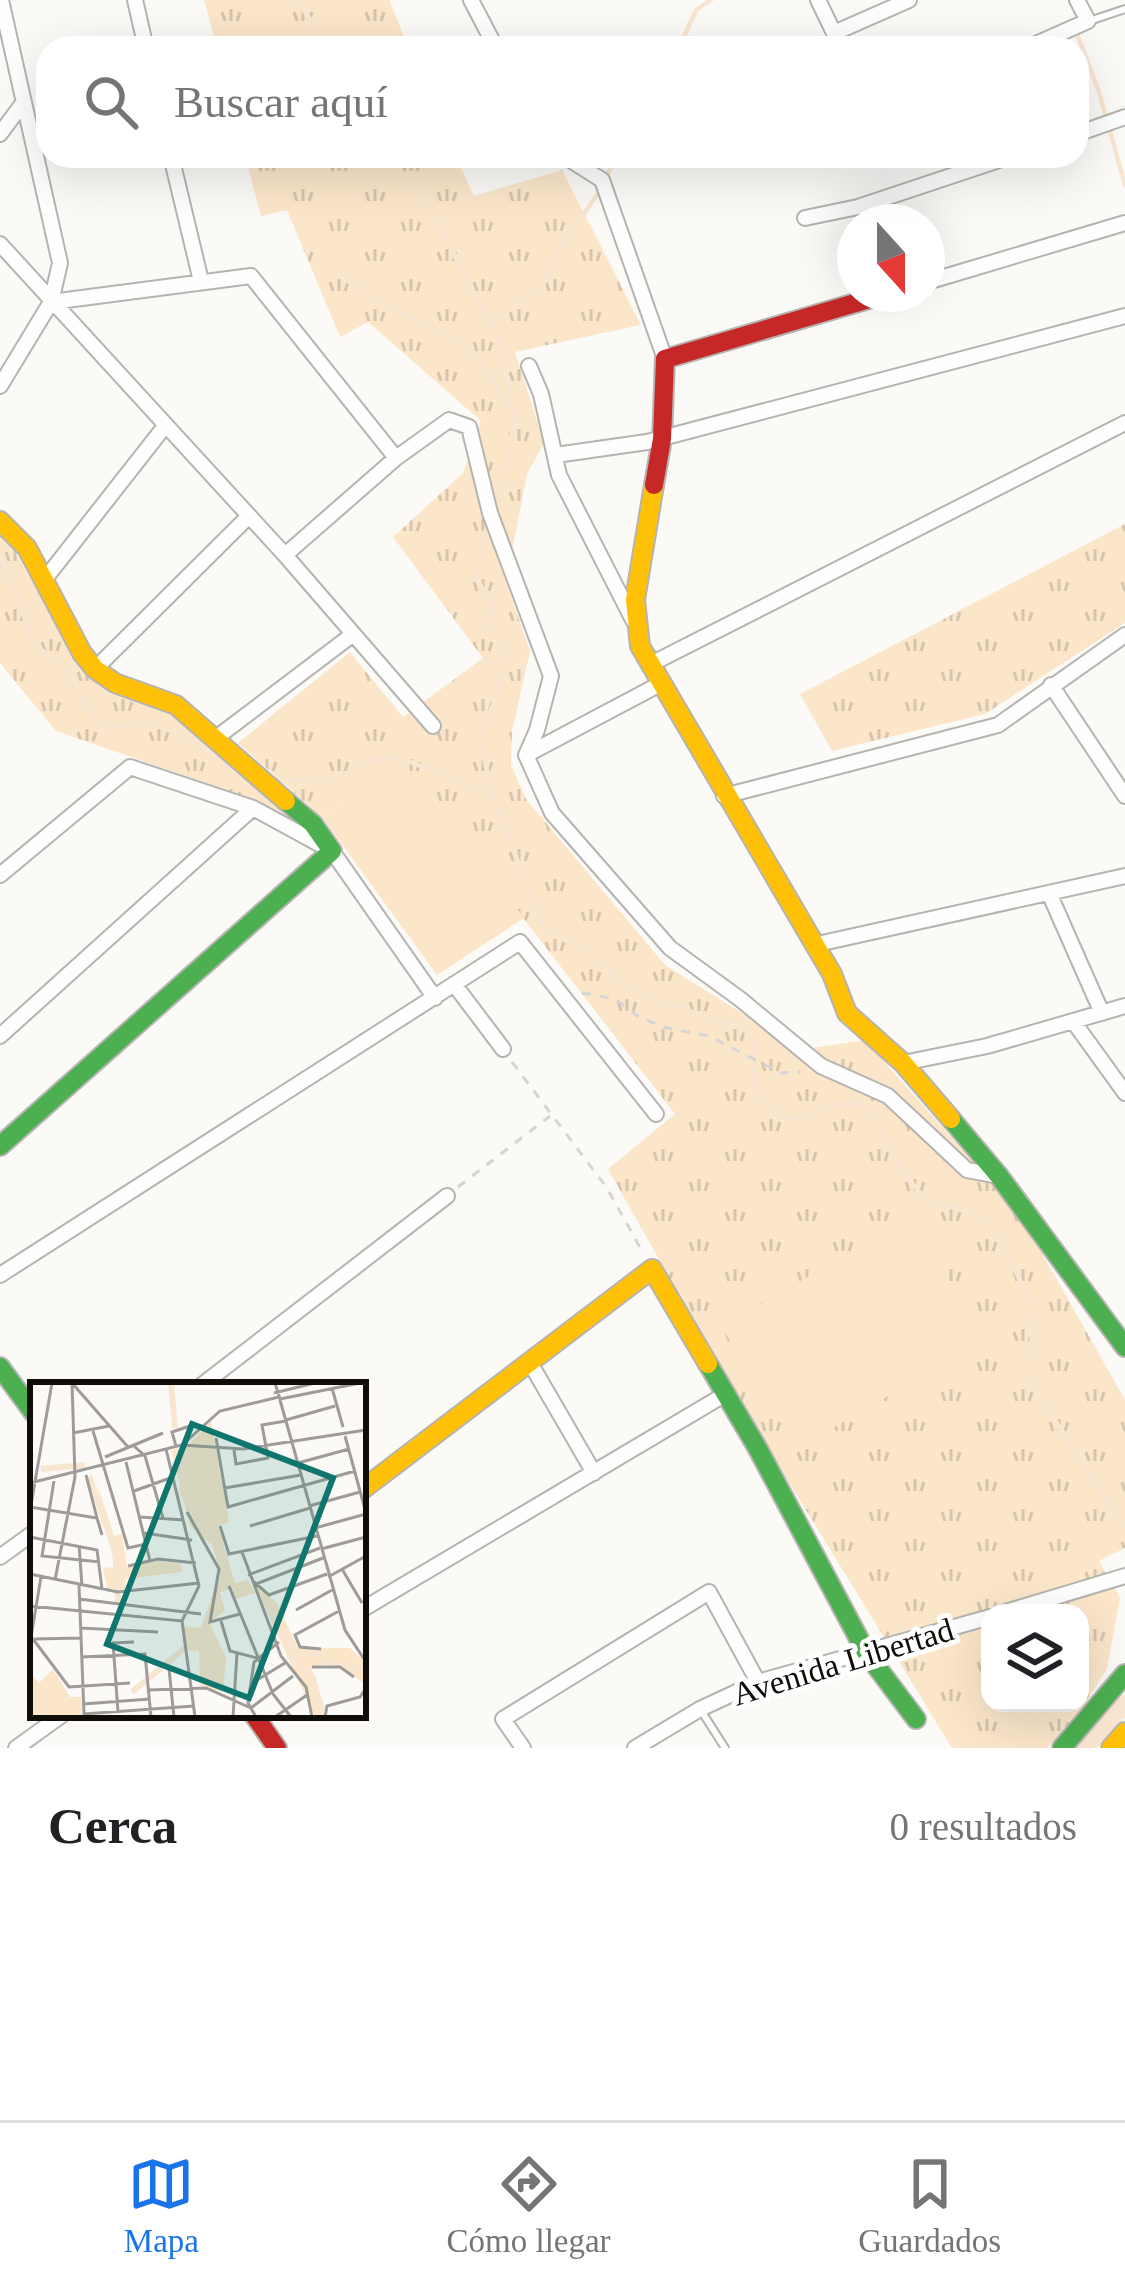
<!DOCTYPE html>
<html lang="es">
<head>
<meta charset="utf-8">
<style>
  :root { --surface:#fff; --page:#f6f6f6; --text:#202124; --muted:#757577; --line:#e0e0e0; --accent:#1a73e8 }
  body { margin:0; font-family:"Times New Roman",serif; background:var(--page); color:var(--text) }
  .controls { position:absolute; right:36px; bottom:36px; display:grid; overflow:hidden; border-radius:24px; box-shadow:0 12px 48px #0002 }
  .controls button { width:108px; height:108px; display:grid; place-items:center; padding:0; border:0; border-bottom:3px solid var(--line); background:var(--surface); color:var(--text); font:60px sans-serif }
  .compass { position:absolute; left:837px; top:204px; width:108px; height:108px; border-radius:50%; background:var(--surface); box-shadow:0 12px 48px #0002; rotate:159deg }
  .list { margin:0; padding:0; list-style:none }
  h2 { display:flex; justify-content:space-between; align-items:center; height:156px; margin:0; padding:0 48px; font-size:51px }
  h2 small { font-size:39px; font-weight:400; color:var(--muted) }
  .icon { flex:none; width:66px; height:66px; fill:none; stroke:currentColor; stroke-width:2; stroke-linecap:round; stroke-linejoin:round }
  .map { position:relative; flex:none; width:1125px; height:1748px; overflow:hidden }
  .search { position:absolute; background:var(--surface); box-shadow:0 12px 48px #0002; left:36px; right:36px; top:36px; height:132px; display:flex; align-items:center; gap:30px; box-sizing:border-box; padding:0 42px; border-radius:36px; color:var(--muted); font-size:45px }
  .sheet { height:372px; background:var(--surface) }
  nav { display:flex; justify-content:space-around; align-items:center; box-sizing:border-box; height:168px; border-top:3px solid var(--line); background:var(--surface); font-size:33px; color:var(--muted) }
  nav a { display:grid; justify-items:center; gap:6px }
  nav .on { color:var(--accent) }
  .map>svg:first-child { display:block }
</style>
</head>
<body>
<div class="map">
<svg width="1125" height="1748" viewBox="0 0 1125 1748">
  <defs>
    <pattern id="grass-tufts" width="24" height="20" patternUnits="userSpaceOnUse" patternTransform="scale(3)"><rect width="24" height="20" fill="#fbe6ca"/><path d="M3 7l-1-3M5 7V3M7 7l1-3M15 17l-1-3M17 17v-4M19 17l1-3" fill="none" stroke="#d6c4ac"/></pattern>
  </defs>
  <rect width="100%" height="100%" fill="#fcfaf7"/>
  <!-- grass -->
  <path fill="url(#grass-tufts)" fill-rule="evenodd" d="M204 0H389L409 48H217Z
    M245 156H455L474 196 562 170 641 325 515 352 544 443 527 474 506 582 530 651 512 731 511 765 526 799 665 965 753 1020 791 1051 865 1040 1021 1216 1125 1400V1548L1099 1561 1120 1598 1107 1669 1083 1706 1047 1748H952L739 1401 608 1169 675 1114 400 759 322 817 238 743 350 652 403 717 483 658 393 537 463 473 481 421 368 322 340 337 287 210 261 216ZM990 1613H1080V1703H990Z
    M1125 524V623L985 714 832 751 800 694Z
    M0 535 14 549 78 665 109 692 174 716 292 819 258 801 56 731 0 663Z"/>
  <!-- pitch -->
  <path fill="#fbe6ca" d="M400 758 524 918 437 975 322 817Z
    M909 1218 987 1339 803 1445 721 1327Z"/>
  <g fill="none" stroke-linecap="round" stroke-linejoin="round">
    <!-- stream -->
    <path stroke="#f8e6d1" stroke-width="4.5" d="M296 0 331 48
      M1077 34 1099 92 1125 185
      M679 48 696 10 711 0
      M383 156 387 171 424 197 500 342 515 417 505 478 493 504
      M606 178 616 156
      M340 276 433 331 453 335 478 359 513 413
      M491 324 544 283 559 250 601 189
      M488 521 476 579 494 605 486 627 505 647 497 696 479 736 492 793 542 925 571 940 634 992 743 1029 754 1039 755 1086 762 1103 782 1117 806 1118 841 1103H857L875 1115 892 1156 925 1200 970 1212 996 1231 1029 1299 1035 1390 1125 1528
      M0 558 19 599 32 643 60 663 102 729C115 728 129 724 142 724 185 726 213 762 249 778
      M272 779 329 782 376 759 400 758 489 792"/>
    <!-- canal -->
    <path stroke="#f8e6d1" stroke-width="18" d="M1085 1748 1125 1704"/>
    <!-- lane casing -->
    <g stroke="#b6b4b1" stroke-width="10">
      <path id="lane" d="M1092 20 1125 9
        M702 1712 725 1748"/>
    </g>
    <!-- street casing -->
    <g stroke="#b6b4b1" stroke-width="18">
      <path id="street" d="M135 0 146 48
        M471 0 496 48
        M818 0 834 33 909 0
        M1027 48 1088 21 1077 0
        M0 134 23 103
        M1077 134 1125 117
        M171 156 201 281
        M564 156 602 180 665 359
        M805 218 858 207 1011 156
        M0 244 285 555 433 726
        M927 282 1125 223
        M51 302 251 276 396 458
        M529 366 541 394 559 475 633 620
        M0 386 51 302 60 263 1 0
        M556 455 647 442 1125 316
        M285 555 396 458 449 420 469 427 490 513 551 676 537 730 526 755 552 813 670 948 740 999 821 1066 888 1096 967 1170 999 1176
        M45 579 165 426
        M651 664 1125 423
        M95 669 248 517
        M1051 685 1125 796
        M216 738 352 635
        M526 755 662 683
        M724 796 998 725 1125 635
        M0 875 130 767 253 808 332 851 435 998
        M1049 893 1102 1013
        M813 945 1125 876
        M454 984 503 1049
        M1073 1021 1125 1093
        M0 1036 253 808
        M903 1063 987 1046 1125 1006
        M0 1275 520 942 656 1114
        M529 1361 594 1473
        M202 1385 447 1196
        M0 1557 33 1533
        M363 1609 724 1395
        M1002 1613 1125 1576
        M16 1748 62 1715
        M523 1748 503 1719 709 1592 758 1682
        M635 1748 700 1709 758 1682 990 1617"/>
    </g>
    <!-- fast casing -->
    <g stroke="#b6b4b1" stroke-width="22">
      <path id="fast" d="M951 1119 999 1176 1125 1347
        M0 1146 332 851 313 824 286 801
        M708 1364 758 1449 867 1654 916 1719
        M0 1367 33 1412
        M1062 1748 1125 1674"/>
    </g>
    <!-- slow casing -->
    <g stroke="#b6b4b1" stroke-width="22">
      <path id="slow" d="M654 485 635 600 640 646 832 974 847 1013 903 1063 951 1119
        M0 521 27 548 82 653 95 669 115 683 176 705 286 801
        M363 1489 652 1269 708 1364
        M1111 1748 1125 1732"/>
    </g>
    <!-- jam casing -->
    <g stroke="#b6b4b1" stroke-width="22">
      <path id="jam" d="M654 485 662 439 665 359 886 294
        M254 1715 277 1748"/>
    </g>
    <!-- path -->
    <path stroke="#d7d5d4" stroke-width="3" stroke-dasharray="9 9" stroke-linecap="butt" d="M582 993 615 999 639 1017 667 1028 709 1036 781 1073 800 1072
      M512 1062 607 1188 642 1251
      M458 1187 550 1116"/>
    <!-- lane -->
    <use href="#lane" stroke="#fffefe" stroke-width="6"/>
    <!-- street -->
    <use href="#street" stroke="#fffefe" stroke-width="14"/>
    <!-- fast -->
    <use href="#fast" stroke="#4caf50" stroke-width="18"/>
    <!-- slow -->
    <use href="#slow" stroke="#ffc107" stroke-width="18"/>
    <!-- jam -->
    <use href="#jam" stroke="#c62828" stroke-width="18"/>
  </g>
  <g text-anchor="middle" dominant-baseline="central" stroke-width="10" stroke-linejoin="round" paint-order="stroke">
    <!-- street labels -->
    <g font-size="33" fill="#100d09" stroke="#fff">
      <text transform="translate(843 1662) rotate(-17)">Avenida Libertad</text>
    </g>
  </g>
  <!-- overview -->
  <g transform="translate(30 1382)">
    <rect width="336" height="336" fill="#fcfaf7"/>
    <path d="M181 39 199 140 188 144 205 201 218 198 225 211 206 217 202 207 190 210 195 229 179 240 196 276 193 310 170 304 169 269 156 268 154 244 171 246 191 190 182 163 160 144 141 68 155 67ZM66 99 84 154 92 152 97 185 129 179 150 181 152 190 95 197 96 208 77 206 73 186 83 185V178ZM225 203 247 221 268 266H320L336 281V303L307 282 281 284 294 323V335H285ZM23 287 40 315H51L52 335H0V290L9 301Z" fill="#fbe6ca"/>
    <path fill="none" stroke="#f8e6d1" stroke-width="6" d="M141 1 145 46M150 67 153 113 195 174 189 206M11 87 55 83M59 94 87 175 88 222M232 215 266 276 289 270 292 279 336 287M180 230 172 249 182 303M258 260 260 274 283 296 291 334M102 310 172 252"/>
    <path fill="none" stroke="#9e9b98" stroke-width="3" d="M42 1 98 65M245 1 250 17 330 1M302 6 313 45M244 11 285 1M250 18 315 248 336 280M256 38 305 24M63 49 98 166 116 162M43 51 79 44M315 54 336 131M186 56 198 125 325 89M152 63 213 67 336 48M104 64 115 74 133 136M146 64 142 50 163 43M204 68 206 82 238 76 232 43 256 39M75 75 133 51M96 80 120 179M268 81 319 67M56 93 67 136M24 99 12 174 70 180M0 101 152 63 190 29 249 15M195 106 271 93M104 109 143 95M279 124 330 110M0 125 67 136 72 153M0 129 22 1M157 130 189 187 180 240 210 232M110 135 154 138M190 144 199 172 287 154M220 144 280 126M285 146 336 132M114 151 162 158M0 155 67 168 72 207M49 163 52 204M291 167 336 155M212 170 251 274 276 305 282 335M98 184 128 177 166 181M312 187 332 221M0 192 88 210 169 201M218 193 290 166M298 195 336 174M25 198 45 95 42 1M224 200 239 213 297 192M226 202 293 176M49 203 54 332 164 324M199 204 243 312 261 335M49 217 171 232M0 224 152 239 169 204 136 67M266 228 302 208M152 239 165 335M191 239 200 269 227 276M50 246 128 250M0 253 39 305 100 301M1 255 11 195M5 257 50 256M291 267 270 265 265 253 309 229M51 275 115 272 121 335M282 285H310L324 295M139 287 144 335M222 301 255 281M119 308 176 306 221 326 263 294M53 322 120 317M88 330 83 261 104 260M203 335 207 271M226 335 218 321 224 280 249 260M245 335 277 313M295 335 297 324 330 315 336 306"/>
    <path fill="#0f766e" fill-opacity="0.15" stroke="#0f766e" stroke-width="6" d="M162 42 303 96 219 316 77 262Z"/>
    <rect width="336" height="336" fill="none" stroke="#100d09" stroke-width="6"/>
  </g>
</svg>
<div class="controls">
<button><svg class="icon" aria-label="layers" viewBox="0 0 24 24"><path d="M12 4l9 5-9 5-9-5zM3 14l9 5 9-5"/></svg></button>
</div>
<svg class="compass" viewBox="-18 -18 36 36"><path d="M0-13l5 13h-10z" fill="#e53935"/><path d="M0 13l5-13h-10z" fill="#757577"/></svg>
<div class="search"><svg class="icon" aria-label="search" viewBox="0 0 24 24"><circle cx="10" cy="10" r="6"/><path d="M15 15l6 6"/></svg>Buscar aquí</div>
</div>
<section class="sheet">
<h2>Cerca<small>0 resultados</small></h2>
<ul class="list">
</ul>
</section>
<nav>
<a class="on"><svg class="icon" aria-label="map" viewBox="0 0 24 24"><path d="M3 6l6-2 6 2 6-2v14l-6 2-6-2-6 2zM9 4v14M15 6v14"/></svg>Mapa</a>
<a><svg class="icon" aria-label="directions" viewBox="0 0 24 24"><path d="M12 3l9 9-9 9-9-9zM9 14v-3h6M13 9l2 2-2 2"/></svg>Cómo llegar</a>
<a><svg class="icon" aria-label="saved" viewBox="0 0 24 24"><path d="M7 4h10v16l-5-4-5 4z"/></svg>Guardados</a>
</nav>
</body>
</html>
